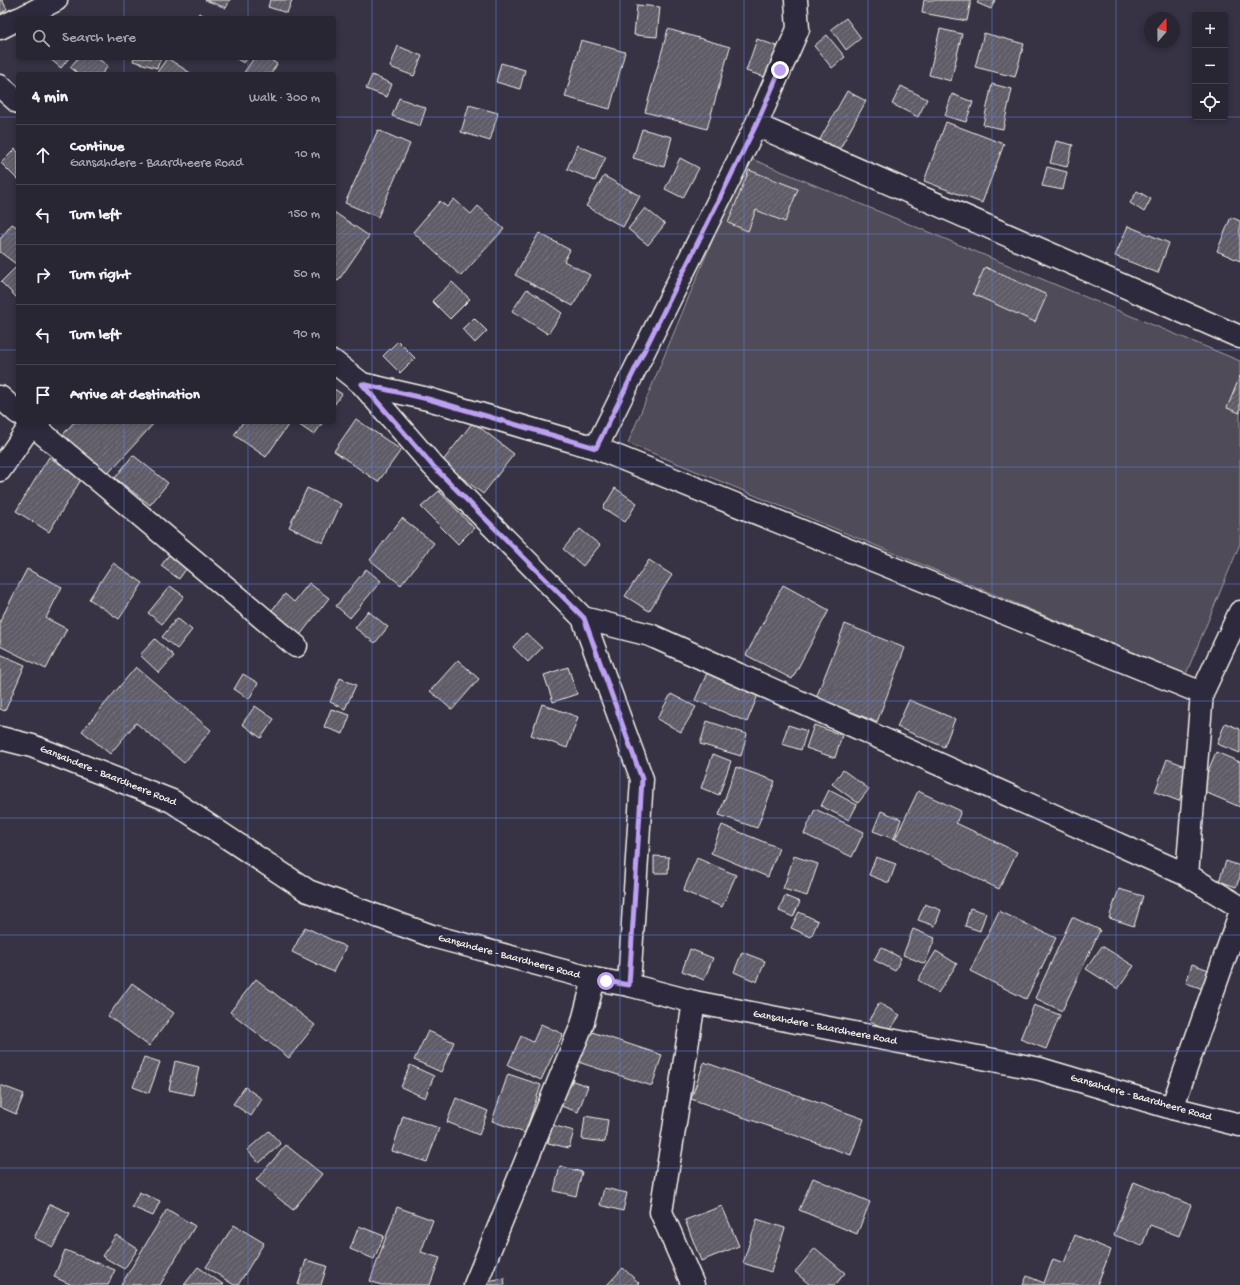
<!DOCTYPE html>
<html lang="en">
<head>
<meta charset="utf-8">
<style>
  :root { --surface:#292633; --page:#35323f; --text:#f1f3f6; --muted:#a5a5ac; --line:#45434e }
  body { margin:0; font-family:"Gochi Hand",sans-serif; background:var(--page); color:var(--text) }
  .controls { position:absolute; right:12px; top:12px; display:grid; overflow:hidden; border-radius:4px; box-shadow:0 2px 6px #0003 }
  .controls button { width:36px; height:36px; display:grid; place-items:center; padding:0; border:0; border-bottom:1px solid var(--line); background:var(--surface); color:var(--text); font:20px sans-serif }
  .compass { position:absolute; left:1144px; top:12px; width:36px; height:36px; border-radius:50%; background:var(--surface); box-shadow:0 2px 6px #0003; rotate:20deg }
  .stop { position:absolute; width:12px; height:12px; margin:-9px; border:3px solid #bca0f2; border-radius:50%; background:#fff }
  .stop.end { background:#bca0f2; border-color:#fff; box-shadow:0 1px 4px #0008 }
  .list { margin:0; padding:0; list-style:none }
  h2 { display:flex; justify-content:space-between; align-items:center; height:52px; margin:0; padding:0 16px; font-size:17px }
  h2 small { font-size:13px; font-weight:400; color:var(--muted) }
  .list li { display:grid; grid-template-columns:26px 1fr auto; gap:12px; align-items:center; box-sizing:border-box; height:60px; padding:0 16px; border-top:1px solid var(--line) }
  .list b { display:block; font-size:15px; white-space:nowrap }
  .list p { margin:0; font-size:13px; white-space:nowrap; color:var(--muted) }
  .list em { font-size:13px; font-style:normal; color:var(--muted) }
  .icon { flex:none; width:22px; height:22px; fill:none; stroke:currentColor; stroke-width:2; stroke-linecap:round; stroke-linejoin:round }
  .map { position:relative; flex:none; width:1240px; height:1285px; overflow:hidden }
  .search { position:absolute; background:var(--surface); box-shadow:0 2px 6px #0003; left:16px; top:16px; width:320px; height:44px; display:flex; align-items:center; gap:10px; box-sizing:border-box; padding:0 14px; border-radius:4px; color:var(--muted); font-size:15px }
  .panel { position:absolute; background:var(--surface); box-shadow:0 2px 6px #0003; left:16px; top:72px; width:320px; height:352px; border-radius:4px }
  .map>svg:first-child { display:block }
</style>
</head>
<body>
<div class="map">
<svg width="1240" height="1285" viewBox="0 0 1240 1285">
  <defs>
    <pattern id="building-hatch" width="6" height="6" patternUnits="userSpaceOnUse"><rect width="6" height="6" fill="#5f5c67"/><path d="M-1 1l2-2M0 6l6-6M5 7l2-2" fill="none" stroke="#77747d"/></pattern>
  </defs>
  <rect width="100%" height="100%" fill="#373244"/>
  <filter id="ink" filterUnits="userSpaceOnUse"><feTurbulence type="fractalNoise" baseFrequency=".025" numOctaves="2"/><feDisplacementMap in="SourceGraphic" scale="8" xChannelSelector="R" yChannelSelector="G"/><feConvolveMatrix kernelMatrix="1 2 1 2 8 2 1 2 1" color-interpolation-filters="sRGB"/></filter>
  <g filter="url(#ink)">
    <!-- pitch -->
    <path fill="#504b59" stroke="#a29ea0" d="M747 157 1240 361V544L1186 674 628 443Z"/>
    <!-- building -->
    <path fill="url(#building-hatch)" stroke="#f4f1e8" d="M0 0H2L7 9 0 14Z
      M205 0H230L226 8Z
      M270 0H292L287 13 268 7Z
      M924 0H971L967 21 922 13Z
      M979 0H995L991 9 977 3Z
      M637 5 660 7 657 37 634 35Z
      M199 13 210 18H197Z
      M846 18 861 38 846 50 831 29Z
      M668 29 730 47 707 129 645 112Z
      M940 29 962 34 951 81 929 75Z
      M984 33 1024 44 1015 77 975 67Z
      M827 35 845 57 832 68 814 46Z
      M757 39 779 47 768 78 746 71Z
      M581 40 625 52 610 109 565 97Z
      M398 46 422 56 414 76 390 67Z
      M49 58H69L61 68Z
      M78 58H97L108 66 102 74H79L70 67Z
      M134 58H161L157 68 133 61Z
      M167 58 192 74H156Z
      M235 58H247L244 63Z
      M254 58H268L277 64 271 74H243Z
      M501 63 525 70 520 89 496 82Z
      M372 75 392 84 387 97 366 89Z
      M992 84 1012 89 1003 129 983 125Z
      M901 86 927 99 918 117 892 104Z
      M847 91 866 101 838 152 819 141Z
      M952 94 973 102 966 122 945 116Z
      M399 98 426 108 420 126 392 116Z
      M469 105 498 113 490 141 461 132Z
      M946 122 1004 144 982 203 924 181Z
      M642 129 672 137 664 167 633 158Z
      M378 130 410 144 378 217 345 203Z
      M1056 141 1073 145 1067 167 1050 163Z
      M577 145 606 157 595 181 567 169Z
      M15 149 18 152V180L1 163Z
      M680 158 699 168 683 198 665 189Z
      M1047 167 1067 172 1063 190 1042 186Z
      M749 170 798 189 785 222 756 210 748 231 728 223Z
      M604 176 640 196 623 227 586 206Z
      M1137 191 1151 199 1144 212 1130 203Z
      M454 199 471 214 478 206 504 229 461 276 413 232 440 201 447 207Z
      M645 208 665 224 648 245 628 229Z
      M334 212 369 236 338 281 334 279Z
      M1231 217 1240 221V261L1217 251Z
      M12 224 18 228V262L16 264 0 252V239Z
      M1128 226 1169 243 1158 273 1115 256Z
      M539 233 570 250 564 261 590 275 573 306 515 275Z
      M18 265V299L1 282Z
      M985 267 1047 295 1035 322 973 294Z
      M452 282 470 299 450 319 432 301Z
      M527 289 562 313 548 334 512 311Z
      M474 318 487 331 475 343 462 329Z
      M398 341 415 358 400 373 383 356Z
      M1240 376V413L1227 408Z
      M334 389 342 394 334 405Z
      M356 419 401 450 378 482 334 451Z
      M74 422H155L103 479 59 439Z
      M243 422H290L266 457 234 435Z
      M295 422H323L314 435Z
      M473 422 514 454 483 494 442 462Z
      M133 455 168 483 150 505 115 478Z
      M49 457 82 478 49 532 16 511Z
      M307 488 341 504 323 543 289 527Z
      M615 488 637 503 625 522 603 508Z
      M439 491 474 528 458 544 421 507Z
      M402 518 434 543 401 585 370 560Z
      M580 529 600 545 583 566 563 549Z
      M173 549 191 562 179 579 161 566Z
      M649 560 672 575 649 611 625 596Z
      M113 563 143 583 119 619 89 599Z
      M27 569 62 587 46 618 67 629 46 669 0 646V621Z
      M366 569 381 581 350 618 336 606Z
      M309 583 329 598 297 639 267 616 285 594 294 602Z
      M783 585 829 610 792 679 746 655Z
      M170 586 184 596 162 624 148 613Z
      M368 611 388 627 375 643 355 628Z
      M177 618 192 630 177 649 162 637Z
      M845 624 905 648 877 722 816 698Z
      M526 633 542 648 528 662 513 647Z
      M155 639 174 656 159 673 140 655Z
      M0 654 25 665 5 711 0 709Z
      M458 660 479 679 452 710 430 691Z
      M136 667 211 730 184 763 136 723 110 754 82 731Z
      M568 667 577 694 553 702 544 675Z
      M707 673 758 695 747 722 695 700Z
      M243 674 258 683 249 699 234 689Z
      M340 678 356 685 345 709 330 702Z
      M671 694 696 707 681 732 657 719Z
      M909 700 955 719 944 747 897 727Z
      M542 704 578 717 567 748 531 735Z
      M255 706 274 719 261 738 242 724Z
      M331 709 350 715 343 734 324 727Z
      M707 721 747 734 741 756 700 744Z
      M1225 723 1240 729V753L1217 744Z
      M788 725 807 731 801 750 782 744Z
      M814 725 842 735 835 758 806 748Z
      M1216 752 1240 762V807L1200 790Z
      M713 754 731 761 719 795 701 788Z
      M1167 759 1191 768 1179 801 1155 792Z
      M736 767 775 781 757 828 719 815Z
      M843 770 869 789 858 803 832 784Z
      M829 790 857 805 849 820 821 806Z
      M918 791 961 811 956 823 1017 852 999 889 895 839Z
      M815 809 864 832 852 857 804 834Z
      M881 811 901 819 894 839 873 831Z
      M722 825 779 848 768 877 711 853Z
      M654 856 669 857 668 873H654Z
      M794 856 818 864 807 896 783 889Z
      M876 857 896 864 889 883 869 875Z
      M697 858 736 875 722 907 683 891Z
      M1226 861 1240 866V877L1236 887 1219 881Z
      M1119 889 1143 896 1134 926 1109 918Z
      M785 896 800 902 793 917 779 911Z
      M925 904 941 910 935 926 918 920Z
      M970 908 986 913 980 931 965 926Z
      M999 911 1056 938 1026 999 970 971Z
      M799 912 818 921 811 937 791 928Z
      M1072 917 1100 930 1062 1011 1035 998Z
      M305 927 346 947 333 972 292 952Z
      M913 929 935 938 925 964 903 955Z
      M1102 946 1134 966 1118 989 1086 969Z
      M881 947 901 958 895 971 874 960Z
      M690 949 713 958 704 980 682 971Z
      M936 951 957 964 938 993 918 980Z
      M742 952 765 961 757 982 734 972Z
      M1192 964 1209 970 1203 989 1186 983Z
      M256 979 315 1025 289 1058 230 1012Z
      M132 983 174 1013 149 1046 108 1016Z
      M879 1003 900 1015 889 1032 869 1020Z
      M1034 1005 1060 1015 1046 1049 1020 1039Z
      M541 1024 563 1034 541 1080 508 1065 521 1036 533 1042Z
      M586 1030 662 1055 652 1086 575 1061Z
      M428 1031 454 1042 441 1072 414 1060Z
      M144 1057 160 1062 149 1093 133 1087Z
      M175 1061 199 1067 193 1095 169 1090Z
      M704 1062 864 1119 851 1155 691 1099Z
      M410 1065 434 1076 425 1098 401 1087Z
      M508 1074 541 1085 525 1133 492 1121Z
      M567 1079 588 1086 578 1112 558 1105Z
      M0 1085 24 1094 16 1114 0 1107Z
      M245 1087 262 1099 251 1116 233 1104Z
      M456 1098 488 1111 479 1135 447 1122Z
      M403 1116 439 1128 427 1162 392 1151Z
      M585 1116 608 1120 605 1142 582 1139Z
      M552 1125 574 1131 569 1148 548 1143Z
      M269 1131 281 1144 259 1163 247 1150Z
      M286 1145 322 1174 293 1210 256 1180Z
      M560 1166 582 1172 576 1196 554 1191Z
      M813 1178 870 1202 857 1234 799 1210Z
      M1134 1182 1191 1205 1179 1236 1150 1225 1142 1246 1114 1235Z
      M604 1188 627 1193 623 1211 600 1205Z
      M139 1192 160 1201 153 1216 132 1207Z
      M50 1204 70 1213 53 1247 34 1238Z
      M722 1206 739 1246 701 1261 685 1220Z
      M397 1207 433 1220 421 1252 440 1258 430 1285H381L370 1281Z
      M167 1209 195 1226 160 1285H121Z
      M757 1219 785 1228 771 1272 743 1263Z
      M234 1225 264 1243 238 1285H234L206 1267Z
      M359 1226 384 1236 374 1259 350 1249Z
      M116 1235 138 1249 124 1269 102 1256Z
      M1075 1235 1111 1250 1097 1285H1023L1027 1276 1044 1283 1053 1259 1064 1263Z
      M815 1248 845 1273 835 1285H810L795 1272Z
      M65 1250 115 1270 108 1285H72L54 1277Z
      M306 1260 327 1266 321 1285H298Z
      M198 1267 224 1285H184Z
      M623 1268 639 1283 636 1285H607Z
      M504 1278 505 1285H487V1281Z"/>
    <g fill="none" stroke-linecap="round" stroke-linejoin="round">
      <!-- minor casing -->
      <g stroke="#f4f1e8" stroke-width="25">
        <path id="minor" d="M21 18 56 0
          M0 28 18 19
          M0 86 18 102
          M756 125 798 29 796 0
          M334 362 362 384 433 466 583 618 642 779 629 985
          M362 384 428 399 596 448 1202 693
          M0 397 18 413
          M29 422 296 646
          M596 448 756 125 1240 337
          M0 470 33 422
          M583 618 650 635 1187 875 1240 907
          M1187 875 1202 693 1240 612
          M1172 1108 1240 914
          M475 1285 582 1025 594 979
          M693 1285 661 1212 694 1002"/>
      </g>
      <!-- secondary casing -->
      <g stroke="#f4f1e8" stroke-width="25">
        <path id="secondary" d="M0 738 32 746 172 801 308 891 432 936 594 979 629 985 694 1002 1040 1069 1172 1108 1240 1125"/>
      </g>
      <!-- minor -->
      <use href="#minor" stroke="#2f2a3d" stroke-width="22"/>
      <!-- secondary -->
      <use href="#secondary" stroke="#2f2a3d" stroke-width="22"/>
    </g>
  </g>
  <g fill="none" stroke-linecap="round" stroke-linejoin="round" filter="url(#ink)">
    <!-- route -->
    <path stroke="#bca0f2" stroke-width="5" d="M606 981 629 985 642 779 584 618 433 466 362 384 428 399 596 448 756 125 780 70"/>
  </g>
  <!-- grid -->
  <path fill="none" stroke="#5e7fdd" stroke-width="1" stroke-opacity="0.55" d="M124 0V18M248 0V18M372 0V1285M496 0V1285M620 0V1285M744 0V1285M868 0V1285M992 0V1285M1116 0V1285M124 58V74M248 58V74M0 117H18M334 117H1195M1225 117H1240M0 234H18M334 234H1240M0 350H18M334 350H1240M124 422V1285M248 422V1285M0 467H1240M0 584H1240M0 701H1240M0 818H1240M0 935H1240M0 1051H1240M0 1168H1240"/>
  <g text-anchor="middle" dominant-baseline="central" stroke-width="3" stroke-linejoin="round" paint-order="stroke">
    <!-- street labels -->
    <g font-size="11" fill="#f4f1e8" stroke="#2f2a3d">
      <text transform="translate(108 776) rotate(22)">Gansahdere - Baardheere Road</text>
      <text transform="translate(509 957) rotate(15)">Gansahdere - Baardheere Road</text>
      <text transform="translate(825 1028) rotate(11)">Gansahdere - Baardheere Road</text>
      <text transform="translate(1141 1098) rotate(16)">Gansahdere - Baardheere Road</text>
    </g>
  </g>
</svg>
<div class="controls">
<button>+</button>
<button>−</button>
<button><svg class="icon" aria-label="locate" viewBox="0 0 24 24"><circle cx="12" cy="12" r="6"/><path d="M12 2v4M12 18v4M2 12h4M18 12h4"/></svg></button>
</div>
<svg class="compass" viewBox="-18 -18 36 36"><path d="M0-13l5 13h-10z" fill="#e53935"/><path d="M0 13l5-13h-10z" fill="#a5a5ac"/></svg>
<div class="stop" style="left:606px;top:981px"></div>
<div class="stop end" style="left:780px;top:70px"></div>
<div class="search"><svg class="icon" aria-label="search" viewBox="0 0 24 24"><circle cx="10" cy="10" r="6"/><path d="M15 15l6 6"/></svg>Search here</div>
<section class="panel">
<h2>4 min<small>Walk · 300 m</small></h2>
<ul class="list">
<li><svg class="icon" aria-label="ahead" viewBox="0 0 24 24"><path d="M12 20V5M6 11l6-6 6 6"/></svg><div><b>Continue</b><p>Gansahdere - Baardheere Road</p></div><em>10 m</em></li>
<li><svg class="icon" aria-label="left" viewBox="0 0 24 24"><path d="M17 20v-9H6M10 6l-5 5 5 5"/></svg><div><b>Turn left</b></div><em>150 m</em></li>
<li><svg class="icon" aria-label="right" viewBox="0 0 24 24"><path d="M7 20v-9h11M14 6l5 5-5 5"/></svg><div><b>Turn right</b></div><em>50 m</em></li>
<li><svg class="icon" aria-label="left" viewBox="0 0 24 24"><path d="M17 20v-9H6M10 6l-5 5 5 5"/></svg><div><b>Turn left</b></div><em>90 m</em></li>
<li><svg class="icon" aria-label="arrive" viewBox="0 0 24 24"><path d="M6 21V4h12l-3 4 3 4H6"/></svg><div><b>Arrive at destination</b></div></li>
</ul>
</section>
</div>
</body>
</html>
